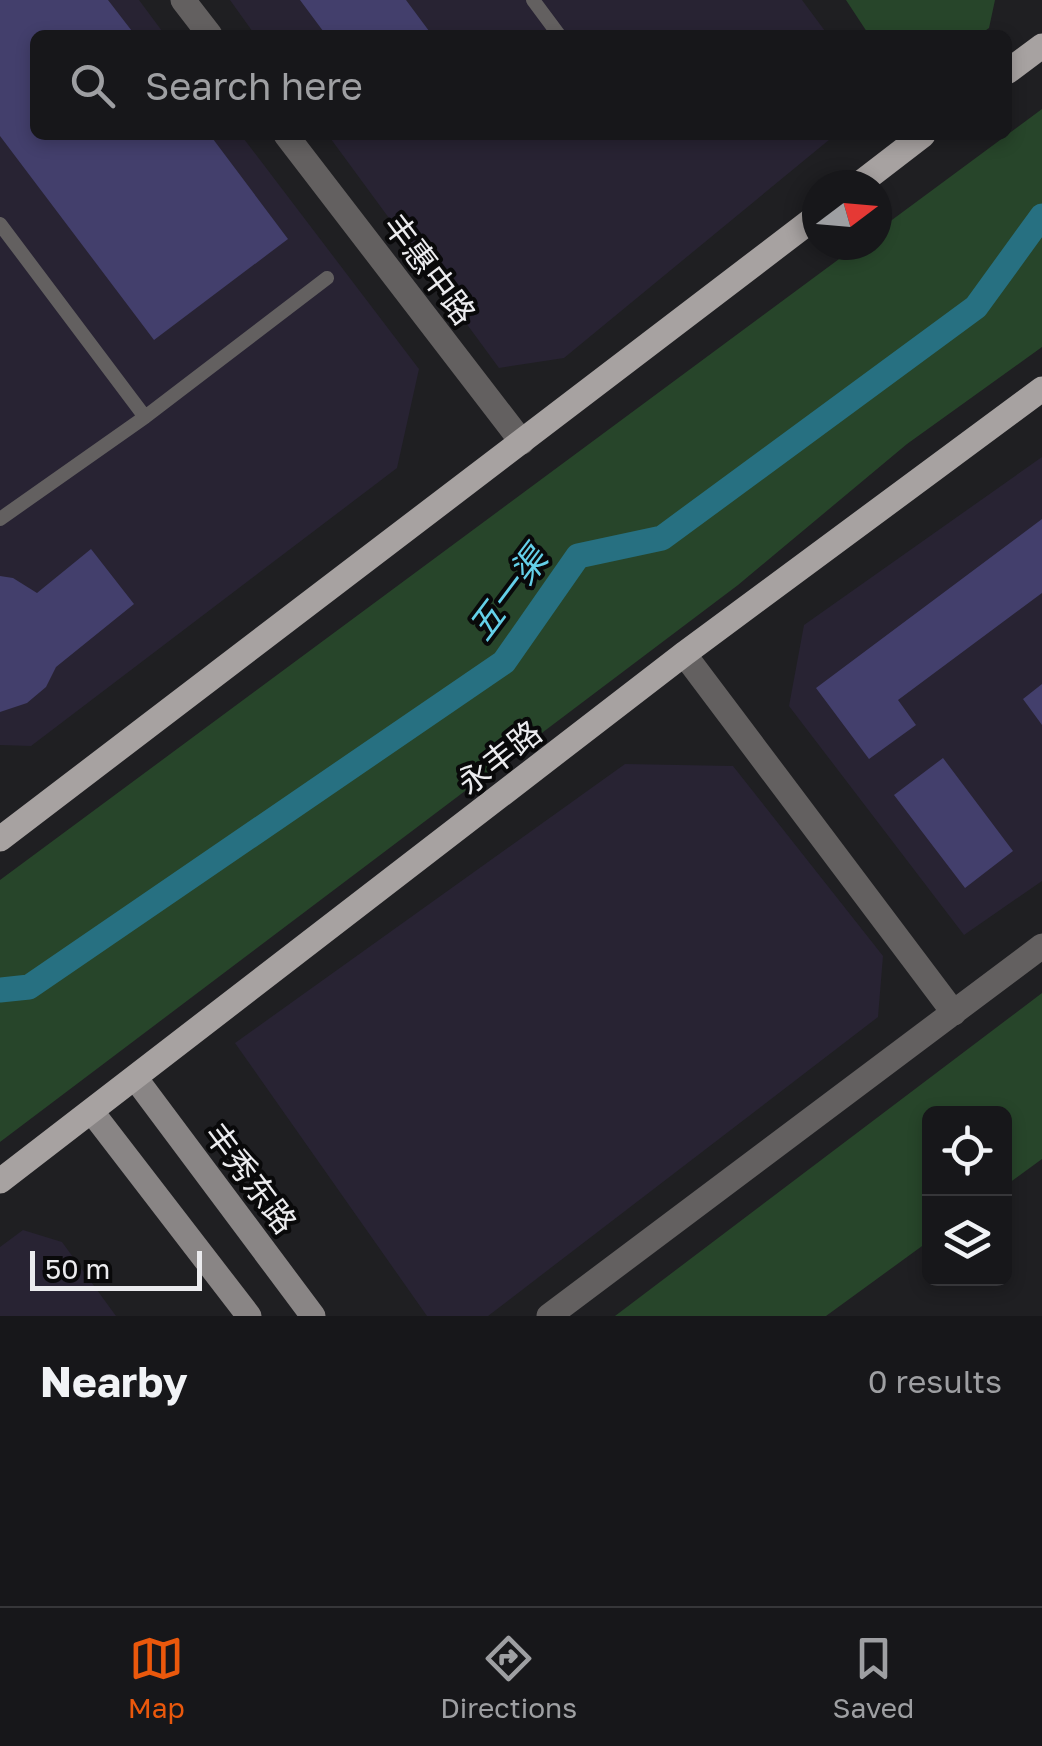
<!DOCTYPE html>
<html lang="en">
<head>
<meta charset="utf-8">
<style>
  :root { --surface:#17171a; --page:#242427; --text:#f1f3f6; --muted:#9e9fa2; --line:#363639; --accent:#ea580c }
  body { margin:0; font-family:"Golos Text","Noto Sans SC",sans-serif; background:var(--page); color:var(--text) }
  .controls { position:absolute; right:30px; bottom:30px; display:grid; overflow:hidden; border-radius:15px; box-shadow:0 5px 15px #0003 }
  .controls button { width:90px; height:90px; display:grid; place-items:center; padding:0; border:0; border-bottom:2px solid var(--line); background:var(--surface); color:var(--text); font:50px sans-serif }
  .compass { position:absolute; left:802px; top:170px; width:90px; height:90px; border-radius:50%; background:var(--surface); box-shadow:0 5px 15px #0003; rotate:74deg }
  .scale { position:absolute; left:30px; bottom:25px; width:172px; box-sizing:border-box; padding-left:10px; border:5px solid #ebebee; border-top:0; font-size:28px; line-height:35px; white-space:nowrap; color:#ebebee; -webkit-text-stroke:8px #09090a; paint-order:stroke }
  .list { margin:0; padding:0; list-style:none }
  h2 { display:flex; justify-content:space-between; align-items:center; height:130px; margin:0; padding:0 40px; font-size:42px }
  h2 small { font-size:32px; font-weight:400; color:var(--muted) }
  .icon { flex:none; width:55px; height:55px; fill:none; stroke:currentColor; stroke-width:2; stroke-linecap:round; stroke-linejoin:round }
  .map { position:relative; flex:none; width:1042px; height:1316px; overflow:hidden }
  .search { position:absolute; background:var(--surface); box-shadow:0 5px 15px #0003; left:30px; right:30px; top:30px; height:110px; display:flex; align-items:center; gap:25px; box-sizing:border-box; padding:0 35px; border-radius:15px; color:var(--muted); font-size:38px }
  .sheet { height:290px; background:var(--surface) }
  nav { display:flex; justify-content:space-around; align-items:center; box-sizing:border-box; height:140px; border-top:2px solid var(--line); background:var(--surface); font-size:28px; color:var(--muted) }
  nav a { display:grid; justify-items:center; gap:5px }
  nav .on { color:var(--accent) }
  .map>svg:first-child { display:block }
</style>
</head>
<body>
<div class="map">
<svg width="1042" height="1316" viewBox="0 0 1042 1316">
  <rect width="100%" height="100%" fill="#1f1f22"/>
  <!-- commercial -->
  <path fill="#282333" d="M0 0H139L165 35H35V135H241L419 369 397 468 31 746 0 745Z
    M230 0H802L828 35H255Z
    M328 135H835L564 358 499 368Z
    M1042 457V881L964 935 789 706 804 625Z
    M625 764 733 766 883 956 878 1017 488 1316H427L235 1043Z
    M23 1230 62 1242 116 1316H0V1247Z"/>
  <!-- green -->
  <path fill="#27452a" d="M846 0H995L989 28 979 35H869Z
    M1042 109V347L907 444 738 585 0 1142V880L858 245H877V231Z
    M1042 993V1159L1005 1186 1004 1114H930L929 1241 826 1316H615Z"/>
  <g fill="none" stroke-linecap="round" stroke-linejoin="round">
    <!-- canal -->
    <path stroke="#277081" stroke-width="25" d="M0 990 29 987 504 662 578 556 662 538 976 307 1042 216"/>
  </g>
  <!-- building -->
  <path fill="#433f6c" d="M0 0H108L135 35H35V135H210L288 239 154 340 0 136Z
    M300 0H406L432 35H326Z
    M1042 519V593L898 700 916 725 869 759 816 688Z
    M91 549 134 604 56 667 46 687 27 703 0 712V576L13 578 37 593Z
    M1042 684V725L1023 699Z
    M943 758 1013 851 965 888 894 795Z"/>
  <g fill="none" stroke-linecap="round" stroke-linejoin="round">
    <!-- lane -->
    <path stroke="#636060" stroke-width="14" d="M533 0 559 35
      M0 224 145 417
      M0 519 145 417 327 278"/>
    <!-- street -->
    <path stroke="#636060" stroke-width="25" d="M183 0 210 35
      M286 135 522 442
      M684 654 954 1013
      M549 1316 1042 946"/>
    <!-- secondary -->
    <path stroke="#898585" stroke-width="25" d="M136 1079 313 1316
      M92 1112 249 1316"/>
    <!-- primary -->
    <path stroke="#a7a2a1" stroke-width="25" d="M1007 72 1042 46
      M858 185 923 135
      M0 839 817 216
      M0 1181 684 654 1042 389"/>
  </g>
  <g text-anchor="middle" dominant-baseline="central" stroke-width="8" stroke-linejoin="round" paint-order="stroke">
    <!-- street labels -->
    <g font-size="32" fill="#ebebee" stroke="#09090a">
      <text transform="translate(430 269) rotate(53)">丰惠中路</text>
      <text transform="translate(499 757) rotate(-38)">永丰路</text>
      <text transform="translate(251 1178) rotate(53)">丰秀东路</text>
    </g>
    <!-- water labels -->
    <g font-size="35" font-style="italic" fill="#64d0e9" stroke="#09090a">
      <text transform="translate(507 593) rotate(-53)">五一渠</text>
    </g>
  </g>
</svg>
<div class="controls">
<button><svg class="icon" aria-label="locate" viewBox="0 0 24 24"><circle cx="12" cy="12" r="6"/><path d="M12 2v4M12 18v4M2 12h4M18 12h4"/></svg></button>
<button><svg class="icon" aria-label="layers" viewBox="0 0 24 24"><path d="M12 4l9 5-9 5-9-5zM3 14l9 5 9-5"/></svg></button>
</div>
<svg class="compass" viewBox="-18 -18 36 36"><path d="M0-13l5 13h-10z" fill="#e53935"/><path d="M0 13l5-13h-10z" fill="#9e9fa2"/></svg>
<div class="scale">50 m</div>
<div class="search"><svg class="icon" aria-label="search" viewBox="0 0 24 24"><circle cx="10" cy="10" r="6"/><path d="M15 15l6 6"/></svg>Search here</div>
</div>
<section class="sheet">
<h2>Nearby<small>0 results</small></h2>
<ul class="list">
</ul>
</section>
<nav>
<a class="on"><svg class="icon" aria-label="map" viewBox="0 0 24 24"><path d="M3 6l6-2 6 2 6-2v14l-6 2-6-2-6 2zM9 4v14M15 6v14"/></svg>Map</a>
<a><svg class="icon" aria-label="directions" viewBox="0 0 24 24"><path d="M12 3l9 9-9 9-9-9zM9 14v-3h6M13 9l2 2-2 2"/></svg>Directions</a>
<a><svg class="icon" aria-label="saved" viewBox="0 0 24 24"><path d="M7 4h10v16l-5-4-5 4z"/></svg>Saved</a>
</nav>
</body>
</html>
